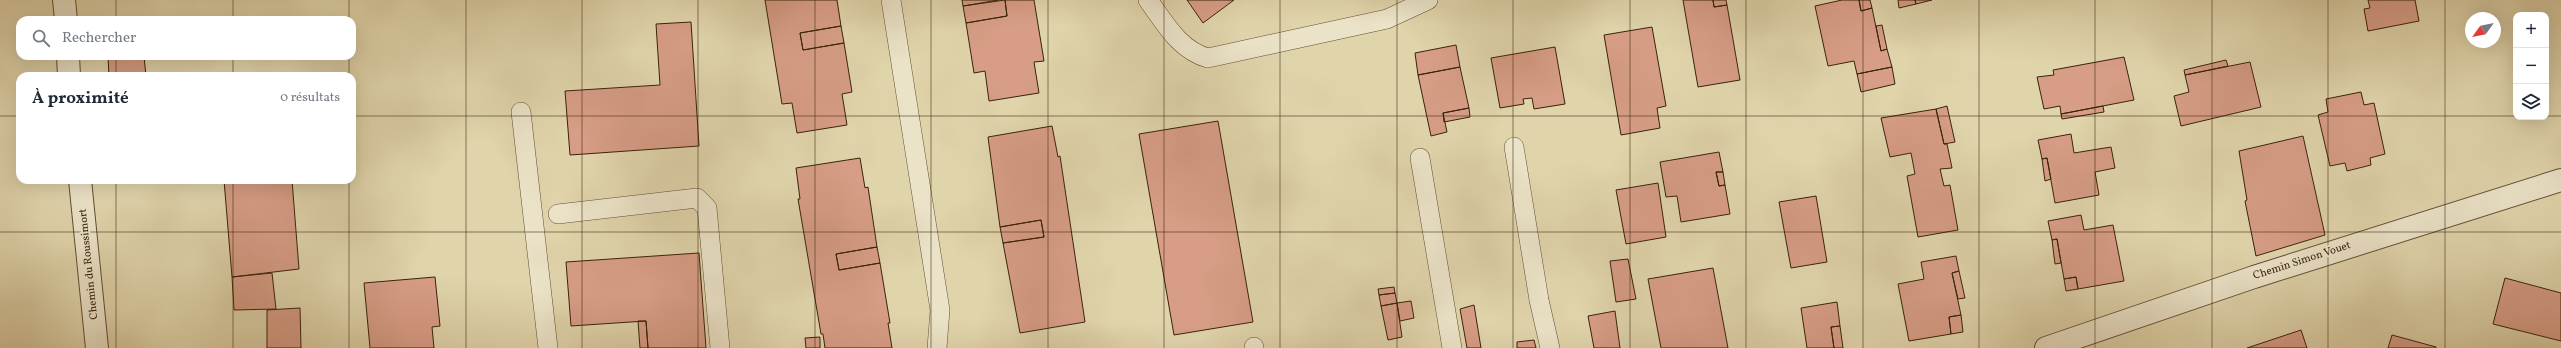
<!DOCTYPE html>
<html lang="fr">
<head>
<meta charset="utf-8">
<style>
  :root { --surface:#fff; --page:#f6f6f7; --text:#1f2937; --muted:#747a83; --line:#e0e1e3 }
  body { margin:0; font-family:Vollkorn,serif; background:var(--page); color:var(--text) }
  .controls { position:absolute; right:12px; top:12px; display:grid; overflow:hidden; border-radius:8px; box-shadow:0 4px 16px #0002 }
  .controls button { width:36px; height:36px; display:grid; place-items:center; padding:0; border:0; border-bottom:1px solid var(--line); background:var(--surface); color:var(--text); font:20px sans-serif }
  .compass { position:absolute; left:2465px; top:12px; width:36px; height:36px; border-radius:50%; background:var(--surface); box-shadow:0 4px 16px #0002; rotate:237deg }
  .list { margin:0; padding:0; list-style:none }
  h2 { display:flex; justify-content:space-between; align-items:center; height:52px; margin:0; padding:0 16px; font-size:17px }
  h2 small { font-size:13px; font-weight:400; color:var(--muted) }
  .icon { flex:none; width:22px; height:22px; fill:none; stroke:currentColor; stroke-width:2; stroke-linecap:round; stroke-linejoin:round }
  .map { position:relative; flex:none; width:2561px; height:348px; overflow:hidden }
  .search { position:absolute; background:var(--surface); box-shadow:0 4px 16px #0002; left:16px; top:16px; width:340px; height:44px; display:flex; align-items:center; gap:10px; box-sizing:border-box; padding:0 14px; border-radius:12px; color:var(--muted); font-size:15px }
  .panel { position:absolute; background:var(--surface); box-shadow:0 4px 16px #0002; left:16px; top:72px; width:340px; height:112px; border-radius:12px }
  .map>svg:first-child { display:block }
</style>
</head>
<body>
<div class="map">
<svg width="2561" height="348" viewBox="0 0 2561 348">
  <rect width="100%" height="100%" fill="#e0d4ab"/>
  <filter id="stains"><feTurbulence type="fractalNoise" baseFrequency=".005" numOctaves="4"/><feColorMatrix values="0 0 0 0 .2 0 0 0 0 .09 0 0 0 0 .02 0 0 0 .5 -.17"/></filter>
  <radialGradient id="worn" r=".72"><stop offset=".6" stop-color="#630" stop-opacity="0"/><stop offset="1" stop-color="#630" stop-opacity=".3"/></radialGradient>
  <!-- building -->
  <path fill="#d79d86" stroke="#39220c" d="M765 0H837L841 26 800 33 803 50 844 43 852 92 842 94 847 125 797 133 792 103 782 104Z
    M962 0H999L963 6Z
    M1005 0 1007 16 966 23 963 6Z
    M1005 0H1034L1044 61 1034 62 1039 93 989 101 985 71 974 73 966 23 1007 16Z
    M1187 0H1234L1203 23Z
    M1683 0H1713L1714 7 1727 5 1740 80 1698 87Z
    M1713 0H1726L1727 5 1714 7Z
    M1842 0H1859L1861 11 1872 8 1881 51 1887 49 1892 67 1857 74 1854 61 1828 66 1815 6Z
    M1859 0H1870L1872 8 1861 11Z
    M1898 0H1915L1916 4 1899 8Z
    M1915 0H1932L1916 4Z
    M2368 0H2415L2419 21 2368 31 2364 9 2370 8Z
    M691 22 699 146 570 155 565 91 660 85 656 24Z
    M1882 25 1887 49 1881 51 1876 26Z
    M841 26 844 43 803 50 800 33Z
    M1652 27 1666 106 1657 108 1660 128 1621 135 1604 35Z
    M1456 45 1460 67 1418 75 1415 53Z
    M1555 47 1565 104 1534 109 1532 98 1523 99 1524 104 1500 108 1491 58Z
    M144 56 146 76H109L108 57Z
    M2124 57 2134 100 2061 114 2060 106 2044 109 2037 77 2054 75 2053 70Z
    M2226 60 2228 66 2185 75 2184 70Z
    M2250 62 2261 107 2181 126 2174 96 2189 92 2185 75Z
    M1460 67 1469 108 1443 113 1447 132 1431 136 1418 75Z
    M1892 67 1895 84 1861 92 1857 74Z
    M2361 92 2364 105 2374 103 2385 154 2370 158 2371 165 2347 171 2345 163 2330 166 2318 115 2328 112 2326 99Z
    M1947 106 1955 142 1944 144 1936 109Z
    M2103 106 2104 112 2062 119 2061 114Z
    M1469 108 1470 117 1444 122 1443 113Z
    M1936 109 1944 144H1947L1952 168 1940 169 1944 186 1950 185 1958 230 1918 237 1907 176 1915 174 1911 153 1890 157 1881 118Z
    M1218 121 1253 322 1174 335 1139 134Z
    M1052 126 1058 157 1060 156 1085 322 1020 333 1003 243 1044 237 1041 220 1000 227 988 137Z
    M2071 134 2074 153 2111 147 2115 168 2095 172 2099 195 2055 203 2047 158 2042 159 2038 140Z
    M2303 136 2325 235 2256 256 2245 201 2247 200 2239 151Z
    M1719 152 1723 172H1716L1719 186 1725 185 1730 214 1681 222 1677 196 1666 197 1660 162Z
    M860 158 865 188 868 187 877 247 836 254 839 270 880 263 890 323H888L892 348H825L823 334H821L798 199H800L796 168Z
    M2047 158 2051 179 2045 181 2042 159Z
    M1716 172H1723L1725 185 1719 186Z
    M224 180H292L299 269 232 277Z
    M1658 183 1666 237 1626 244 1616 190Z
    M1816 196 1827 262 1791 268 1779 202Z
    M2081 215 2084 230 2113 225 2124 281 2078 289 2076 277 2064 279 2057 239 2052 240 2048 221Z
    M1041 220 1044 237 1003 243 1000 227Z
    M2057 239 2061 263 2055 264 2052 240Z
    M877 247 880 263 839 270 836 254Z
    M699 253 706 348H648L646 321 571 326 566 262Z
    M1956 256 1959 271 1952 273 1961 315 1949 317 1951 334 1909 341 1898 284 1924 279 1921 262Z
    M1628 259 1636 299 1616 302 1610 261Z
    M1713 268 1728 348H1661L1648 279Z
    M1959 271 1965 298 1958 299 1952 273Z
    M272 273 276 309 234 310 232 277Z
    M435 277 440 326 432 327 434 348H370L364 283Z
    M2076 277 2078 289 2066 291 2064 279Z
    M2505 278 2561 293V341L2493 324Z
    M1394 287 1395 293 1379 295 1378 289Z
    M1395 293 1397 303 1381 306 1379 295Z
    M1411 301 1414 318 1400 321 1397 303Z
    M1837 302 1840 326 1831 327 1834 348H1807L1801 308Z
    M1397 303 1402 337 1388 340 1381 306Z
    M1474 305 1481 348H1467L1460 309Z
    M300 308 301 348H267V310Z
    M1615 311 1620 348H1594L1588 316Z
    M1961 315 1963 332 1951 334 1949 317Z
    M638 321H646L648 348H640Z
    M1840 326 1843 348H1834L1831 327Z
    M2301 330 2307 348H2247Z
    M2392 335 2436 347V348H2388Z
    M820 337V348H806L805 338Z
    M1534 340 1536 348H1517V342Z"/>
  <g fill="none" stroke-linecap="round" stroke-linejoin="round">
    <!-- service casing -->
    <g stroke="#634e34" stroke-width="20">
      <path id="service" d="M891 0 940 310 937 348
        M1148 0C1165 23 1179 50 1208 58L1387 19 1428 0
        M521 112 548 348
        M1514 147 1539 300 1550 348
        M1420 158 1452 348
        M558 214 697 198 707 208 720 348
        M1254 348V347"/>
    </g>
    <!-- minor casing -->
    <g stroke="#634e34" stroke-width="24">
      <path id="minor" d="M64 0 66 20
        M68 56 69 76
        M80 180 97 348
        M2046 348 2254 277 2561 180"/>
    </g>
    <!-- service -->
    <use href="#service" stroke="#ebe3c8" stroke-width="19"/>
    <!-- minor -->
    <use href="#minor" stroke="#ebe3c8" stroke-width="22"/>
  </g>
  <!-- grid -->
  <path fill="none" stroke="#39220c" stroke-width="1" stroke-opacity="0.55" d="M116 0V20M233 0V20M349 0V20M466 0V348M582 0V348M698 0V348M815 0V348M931 0V348M1048 0V348M1164 0V348M1280 0V348M1397 0V348M1513 0V348M1630 0V348M1746 0V348M1863 0V348M1979 0V348M2095 0V348M2212 0V348M2328 0V348M2445 0V348M116 56V76M233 56V76M349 56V76M0 116H20M352 116H2516M2546 116H2561M116 180V348M233 180V348M349 180V348M0 232H2561"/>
  <g text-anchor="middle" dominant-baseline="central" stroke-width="4" stroke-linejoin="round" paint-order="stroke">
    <!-- street labels -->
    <g font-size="11" fill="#39220c" stroke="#ebe3c8">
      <text transform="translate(2302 261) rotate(-18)">Chemin Simon Vouet</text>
      <text transform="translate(89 264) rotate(-96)">Chemin du Roussimort</text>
    </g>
  </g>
  <rect width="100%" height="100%" filter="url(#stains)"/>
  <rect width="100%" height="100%" fill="url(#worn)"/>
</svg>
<div class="controls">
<button>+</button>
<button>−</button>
<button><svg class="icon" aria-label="layers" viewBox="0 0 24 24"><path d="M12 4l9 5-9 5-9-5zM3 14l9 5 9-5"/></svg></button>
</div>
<svg class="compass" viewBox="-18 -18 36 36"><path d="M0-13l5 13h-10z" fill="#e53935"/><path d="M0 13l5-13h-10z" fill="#747a83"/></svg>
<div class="search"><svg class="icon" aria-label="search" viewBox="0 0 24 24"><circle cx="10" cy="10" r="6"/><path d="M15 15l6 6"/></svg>Rechercher</div>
<section class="panel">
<h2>À proximité<small>0 résultats</small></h2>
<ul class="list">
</ul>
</section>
</div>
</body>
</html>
